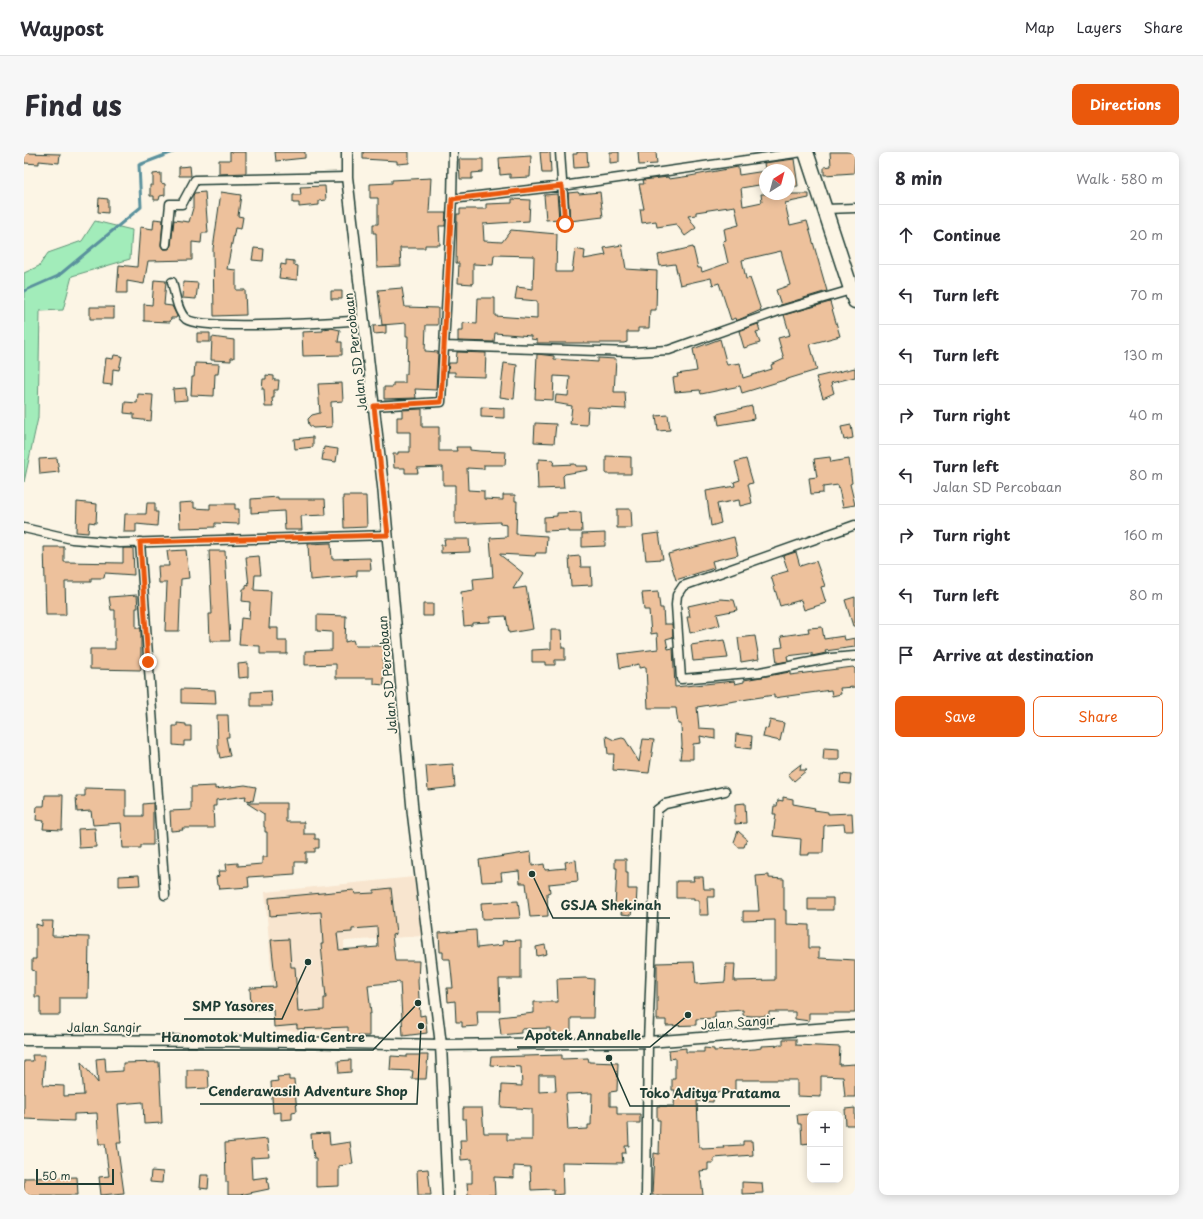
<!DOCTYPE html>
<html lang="en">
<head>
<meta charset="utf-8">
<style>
  :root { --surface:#fff; --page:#f7f7f7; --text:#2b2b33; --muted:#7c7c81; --line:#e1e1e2; --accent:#ea580c }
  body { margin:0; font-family:"Playpen Sans",sans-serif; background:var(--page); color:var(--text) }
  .controls { position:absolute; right:12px; bottom:12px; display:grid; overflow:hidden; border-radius:8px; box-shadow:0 2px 10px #0003 }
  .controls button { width:36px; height:36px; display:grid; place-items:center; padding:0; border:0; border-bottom:1px solid var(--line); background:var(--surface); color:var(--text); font:20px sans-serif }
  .compass { position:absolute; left:735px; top:12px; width:36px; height:36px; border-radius:50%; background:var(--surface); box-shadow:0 2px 10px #0003; rotate:36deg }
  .scale { position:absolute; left:12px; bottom:10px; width:78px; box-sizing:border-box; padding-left:4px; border:2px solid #1f3d34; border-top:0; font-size:11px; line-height:14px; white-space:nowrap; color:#1f3d34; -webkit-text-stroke:3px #fcf5e5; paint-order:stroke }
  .stop { position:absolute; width:12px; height:12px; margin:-9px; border:3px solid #ea580c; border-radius:50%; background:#fff }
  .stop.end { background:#ea580c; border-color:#fff; box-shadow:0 1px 4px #0008 }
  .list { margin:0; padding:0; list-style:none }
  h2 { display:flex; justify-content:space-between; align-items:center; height:52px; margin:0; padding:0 16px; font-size:17px }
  h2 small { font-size:13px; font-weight:400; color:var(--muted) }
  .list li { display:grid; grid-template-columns:26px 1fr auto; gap:12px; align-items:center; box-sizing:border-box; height:60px; padding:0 16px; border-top:1px solid var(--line) }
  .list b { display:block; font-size:15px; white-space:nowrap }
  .list p { margin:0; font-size:13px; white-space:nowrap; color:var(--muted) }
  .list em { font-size:13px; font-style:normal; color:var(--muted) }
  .actions { display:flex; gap:8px; padding:12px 16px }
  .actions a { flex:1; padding:9px 0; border:1px solid var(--accent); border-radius:8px; text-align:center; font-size:14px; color:var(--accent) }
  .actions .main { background:var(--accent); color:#fff }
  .icon { flex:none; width:22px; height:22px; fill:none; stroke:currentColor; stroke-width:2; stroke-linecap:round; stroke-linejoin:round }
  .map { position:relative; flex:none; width:831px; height:1043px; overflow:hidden; border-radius:8px }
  header { display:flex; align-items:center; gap:24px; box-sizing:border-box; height:56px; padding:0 20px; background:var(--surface); border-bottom:1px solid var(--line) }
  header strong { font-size:19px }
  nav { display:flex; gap:22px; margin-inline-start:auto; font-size:14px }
  .intro { display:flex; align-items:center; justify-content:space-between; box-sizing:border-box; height:96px; padding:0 24px }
  h1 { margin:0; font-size:28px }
  .button { padding:10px 18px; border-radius:8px; background:var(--accent); color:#fff; font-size:14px; font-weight:700 }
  main { display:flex; gap:24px; padding:0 24px }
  aside { flex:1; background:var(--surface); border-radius:8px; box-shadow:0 2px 10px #0003 }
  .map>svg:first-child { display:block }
</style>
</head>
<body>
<header>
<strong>Waypost</strong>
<nav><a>Map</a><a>Layers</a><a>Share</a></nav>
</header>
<div class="intro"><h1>Find us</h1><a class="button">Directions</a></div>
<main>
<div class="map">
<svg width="831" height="1043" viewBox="0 0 831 1043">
  <rect width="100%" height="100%" fill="#fcf5e5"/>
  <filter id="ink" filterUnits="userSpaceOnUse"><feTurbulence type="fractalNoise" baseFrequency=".025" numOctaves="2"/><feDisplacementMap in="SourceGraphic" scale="8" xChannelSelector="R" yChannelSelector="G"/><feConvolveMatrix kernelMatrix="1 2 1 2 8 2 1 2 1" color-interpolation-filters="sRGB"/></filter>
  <g filter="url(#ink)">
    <!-- built -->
    <path fill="#f8e5cf" d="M390 725 398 784 320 789 323 879H252L241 740Z"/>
    <!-- green -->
    <path fill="#a2ecba" stroke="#609477" d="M71 69 108 78 106 107 48 124 39 158 16 159 14 266 0 330V121L15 114 24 101 58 89Z"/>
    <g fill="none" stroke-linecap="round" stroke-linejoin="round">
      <!-- stream -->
      <path stroke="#5a919d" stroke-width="3" d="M0 139 34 124 117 55 115 13 149 0"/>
    </g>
    <!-- building -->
    <path fill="#edc19c" stroke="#1f3d34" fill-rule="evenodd" d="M206 0H222V21L195 22V8H206Z
      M251 0H281V6L252 9Z
      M339 0H385V11L373 12V9L339 7Z
      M516 0H526L527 21H518Z
      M553 0H563L564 15 550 16 549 2H553Z
      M586 0H595V10L586 11Z
      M614 0H632L633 12 615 13Z
      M806 0H831L830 21 800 23V15L807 14Z
      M0 1 36 2 35 11 15 9V12L0 11Z
      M507 4 506 25 486 26V22L476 23 475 6Z
      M435 7H459V20L448 21V27H436Z
      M770 7 774 34 765 35V18H741L740 11Z
      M166 14 167 24H155V15Z
      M714 15 715 23 741 19V32L717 36 719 54 738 50 737 42H785V46L761 51 766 73 783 69 803 139 757 153 752 138 766 133 757 99 718 108 722 127 726 126 737 158 712 169 711 166 707 168 695 131 689 133 687 126 656 133 651 112 636 114 634 103 669 95 674 116H677L678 120 704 111 699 89 702 88 700 77 715 73 711 54 672 60V63L664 64 672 76 661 84 652 72 633 75 632 69 618 71 616 57H620L615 32H620L619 28 644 25 645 27 666 24Z
      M137 21V31L141 32V43L136 44 135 48H130V44H126V33H129V22Z
      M407 26 405 61H422L421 74H415L416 93H401V96H376L377 114 353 115 352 81H349V72H354V46H346V32L368 31V28Z
      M301 34 302 48 295 49V53L275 55V51H269V43H277L276 35Z
      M181 40 184 81H178L177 91 168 90V108L124 109 120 132 103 129V141H93L95 113 113 115 116 75 129 77 130 67 139 68 137 94 139 97H145L147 93 150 68 165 70 169 56V44L170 41Z
      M197 40 217 43 214 64 219 65 217 77 211 76 203 117 212 118V138H221L222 163 190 164 189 97Z
      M554 40 555 42 576 40 579 65 546 69 544 41Z
      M533 42 535 67 522 68 520 43Z
      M75 46 84 47V61L74 60Z
      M488 47 506 48 505 69 459 72 460 89 478 90 487 78 533 82 532 120H548L551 97 561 99 560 107 582 103 580 96 598 93 602 117 633 119 632 158H626L625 176H614V180H603V190L600 191H513V188L507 187V184L471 181 470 190 434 189V179H439V171L453 172 454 146H471V164L513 167V149L491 147 493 135 509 137 510 104 470 103 469 113 449 112V132L434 131 435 111H432L433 62H436V57H462V52L488 51Z
      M230 96 240 97 239 109 228 108Z
      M262 108 270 109V113L274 114 273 128 255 126 257 112 262 113Z
      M130 128 142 129 140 153 148 154 153 164 152 166H147L146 170 120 169V152L128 153Z
      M159 130 174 131 172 147 158 146Z
      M378 136 381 155 414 156V173H402L401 199 414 200 412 238 391 237 392 246 360 247V235H369V231H381V222H383L384 184H382V171L358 173 354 138Z
      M307 139H318V147H307Z
      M806 150 816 184 786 192 793 218 718 241 716 234 677 242 676 238 651 240 649 226 654 225 653 222 673 219 669 197 696 187 703 213 716 211 719 226 748 217 747 213 760 207 754 186 766 183 760 163Z
      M66 155H90V167H66Z
      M734 172 736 179 732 180 736 191 720 196 715 179Z
      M362 173V181L350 182 349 174Z
      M307 176 316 178 314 190H318V203L279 204 278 180 299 179V177Z
      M173 181H186V190H173Z
      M188 185 210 188V206H207V209L187 208Z
      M433 200 462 201 461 225 431 224V220H424L425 211H432Z
      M513 202 530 204V207L574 210V206L592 207 590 240H601L602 257 564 255 563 273 546 272 548 254 531 251 532 243 544 244 546 225 530 224 529 248 511 247Z
      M90 203 98 204 95 218 89 217 88 233 79 232 82 206 89 207Z
      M171 211 195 212 194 222H191L190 244 167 243 168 225H170Z
      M480 211 493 213 490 247 476 245Z
      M831 216V225L807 231 810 241 799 246 792 225Z
      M242 223 250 224V228H255L254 238H250V246H248L249 255H241L240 237H238L239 227H242Z
      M318 231 319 249 307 250 308 275 289 276 285 273 284 267 288 263 296 261 294 232Z
      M162 236 163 248 150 249 149 237Z
      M114 242 129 243 127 269 110 267V262L100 261 101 250 113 251Z
      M728 254 730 267 695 273 693 262Z
      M457 255 480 256V266L457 265Z
      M398 257V275H415V299H433L432 295H446V298L455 299 482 300 481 313H460V317L443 316 444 338 460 339V347L479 348V343H491V349H493L492 382 523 384 522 401H512L511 404 475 402 499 421 489 437 502 435 509 477 485 481 482 464 466 465V470L448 471V473L440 474 437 440 450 438 449 427 469 425 466 386 483 385V373L476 372V370L431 372V333H419V315L393 316 394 321H381V316H370L369 302H374V300H386V280H373V265H378V258Z
      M644 263 646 278 634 279 632 264Z
      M511 271 532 272 530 291 510 290Z
      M827 273 829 286 820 288 817 275Z
      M289 285V295L271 297 270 287Z
      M300 295 314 297 312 310 298 308Z
      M582 304 607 305V322H582Z
      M806 305 807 310 825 307 828 331 826 332 831 353 819 355 814 333 799 335V341L787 342 785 326 793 325 790 307Z
      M33 306 35 320 16 322 15 307Z
      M515 307 530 308 529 313 551 312 552 314H563L564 318 541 322 539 324 540 336 514 337 513 310H515Z
      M722 307 729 331 724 332 728 351 716 354 715 348 693 352 697 371 687 374 682 339 711 334 710 330 716 328 711 310Z
      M319 344H342L343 375 320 376Z
      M254 345V347H301L302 363 277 364 278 378H261L260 359 227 361V347Z
      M53 350 73 352 72 371 65 370 64 381 52 380Z
      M170 350V356L186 357V352H211V357H215V372L191 371V375L156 376 155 351Z
      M123 351H131V360H134L133 374 112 372V380H100L101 362H122Z
      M593 357H607L608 376H593Z
      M557 360 558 380H544V378L520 379V365L533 364V361Z
      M581 381V394L558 395V382Z
      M635 381 639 407 622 408 619 383Z
      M710 385 714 403 688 409 690 416 652 428 644 402Z
      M420 387H445L446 400 417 401V393H421Z
      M307 391 308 407 346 406 347 418H333V424L286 428 284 392Z
      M20 395H40V410L99 411V396H109L110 423 81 421 80 426H67V430H41L42 463H22Z
      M162 398 165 426 157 427 155 479H141L143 431H135L134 414H145L143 399Z
      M185 399H201L206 489H186L185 462H188Z
      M772 400 776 414 792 409 801 434 797 435 802 451 780 458 777 448 756 454 747 424 764 419 759 404Z
      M235 404 237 423H231L230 438 247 439 245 476H254V489H263V502H236V494L215 493 217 466 225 467 226 450 218 449 219 437H222V433L225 434 222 405Z
      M556 404 557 415H567L568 433 547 434 545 405Z
      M634 440 636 456H639L640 472H648L649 485 642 487 644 497 649 496 651 535 710 529 711 532 720 530V528L766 520V523L829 515 831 517V535L816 536 817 542 808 544 807 538 750 546V543L673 555 675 576 691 577V587L676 584 677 591 669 592V607H656L658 593 657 572H654L652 556H624L622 515 615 516V512L596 516 594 502 634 497 633 481 627 482 625 458H620L618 441Z
      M113 443 114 456H112V476H117V518L66 517V497H91V458H87L85 445Z
      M831 445V474H829L821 448Z
      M696 447 710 448 713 458 693 462 696 473 666 481 663 465H666L664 454Z
      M399 452H409V464H399Z
      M293 463 322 464 321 490 329 488 331 494H363V507H359L360 533 350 532V526H312V512L281 513V499L308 498V480L293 479Z
      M798 475 800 487 820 484 821 488 831 486V495L801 499 802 501 788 504V501L763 504 764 509 753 511 751 496 759 495 757 484 785 480 784 476Z
      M527 478H537L538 496H541V508H531V513H521V510H508V498L527 497Z
      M731 484 735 507 717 510 714 486Z
      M700 488 704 506 669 509 667 493Z
      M224 511V525L215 526 214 512Z
      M157 537 191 538 192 552 157 551Z
      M247 539 248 554H227V540Z
      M193 563H204L205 585H202L206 604 196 606 194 596Z
      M746 568 760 571 756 589 739 585 741 576 744 577Z
      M153 571 162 572V574H167V589H160V594L149 593V574H153Z
      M712 582 728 584 727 597 711 595Z
      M582 584 590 588 598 586 601 587 615 610 619 587 630 588 625 621 589 618 590 602H584Z
      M800 596 815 597V608H799Z
      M429 612 431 635 404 638 402 614Z
      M777 612 776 618H783L770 629 764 622Z
      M817 622 827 623 826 632 816 631Z
      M221 633 232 635 229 649 221 648 222 644 192 648V654H189L190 676H158L159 678 147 679 146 659 167 658V635L191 634V637Z
      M61 636 102 637V664H119V652L129 651V693H117V696H99L97 671 69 673 67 659 53 660 52 644H61Z
      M21 643H39L38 678 19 677 20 669 12 668 13 654H20Z
      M759 645 769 647V652L791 656 790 658 804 660V662L828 661 829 679H821L820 672 802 673 800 674 799 701H785V703H776L777 687 749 684 752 662H749L750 654H753L754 648 759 649Z
      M223 651H262V670H280V682H291V687H295V696H291V700H282V710H271V722L224 725 225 735 196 737 195 733H193L192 725 195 724 194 719H203L202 712 214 711V714L238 712V705H243V680H241V675H240V662Z
      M721 651 722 671 711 672V652Z
      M71 676 72 695 55 696 54 677Z
      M714 679 723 687 720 695H714L710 690Z
      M507 700 508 714 520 712 521 718 542 716 541 710 552 708 554 729 525 732 526 740 523 741 524 764 506 765 502 731H496L495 719 477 721 478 729 458 730 455 708Z
      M591 707H602V720H604V737H613L612 757H608L607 763 597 762 598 756H591L593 716H591Z
      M115 723 116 733 95 734V724Z
      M745 723V726L760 727V758H762V772L785 773V796H795V806L831 808V861H785V869L771 867V860H745V864H728L719 863V858L691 860V866L672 867V873L642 874V868H633V811L670 810 672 832 701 830 702 812H711L710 829 751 828V768L719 769V759H735L732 724Z
      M669 725H679L680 737H691V745H683L684 763H675V748H670V746H652V729H670Z
      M367 736 372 782 368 783 371 809H395L394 829 396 864 401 863 403 881 379 884 376 830 344 833 347 862H345V884H324V875L273 877V873L250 875 249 857 227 858 226 836 252 835 247 788 265 787 267 815H271L274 860 300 858V846H302L297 792H299L297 760 246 764 245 746 330 738 331 742 350 741V738ZM353 775 354 795 315 798 313 781 328 780V777Z
      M784 746H809V758H784Z
      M494 749 496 766 458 767 457 751Z
      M18 769H29L28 784 65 785 64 846H36V863H16V845H11V819L8 818V807H12V772L18 774Z
      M452 778 453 796 479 793 478 789 497 788V827H475L476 859H453L454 874 438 875V870H432L431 849 424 850 423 836H429L426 807H419V800H416L415 781Z
      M521 793 523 802 513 804 512 795Z
      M561 826 570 827 569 866H547V884H526V876L497 877V881L477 883 475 865 510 861V850H534L533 827Z
      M759 887H772V893L816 895 815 913 831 912V945H821L819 925 797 924V945L773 944V928H711V941L690 940 689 950 673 949 675 995H678V997L700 996 699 994 719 993V989H728L729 1003 690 1006V1011H684V1018L676 1019 679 1043H628L630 1001 635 1002 636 968H633V954H650L651 938H648V927H651V906L646 907 645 898 662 896V900H680V896L690 897V899L731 897 737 896V894L759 893Z
      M8 903H21L19 933 40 934V944L60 943 57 910 74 931 72 907 81 906 82 920 99 919V911L135 910 138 971 120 972 119 950 94 952 97 991H93L100 1041 77 1043 75 1025 85 1024 81 992H75L73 961 50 962V969L0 967V909H9Z
      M383 903H404L402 927H388L389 919 366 918 367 904 383 905Z
      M538 903V907L564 906 565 910 594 911 593 939 586 940V954H593V962H616V971H604L605 994H601L602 1001H598L599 1011 538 1010 539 1042 530 1043V1037L507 1038 506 1015 490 1014V1026L470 1025 471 1043H444L443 1031H448V1007L437 1008 436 988H443L442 967H439V956H458L460 981H483V988H508V957L477 955 478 933 498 934 497 915 466 913 467 905ZM515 923H531L532 939 515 940ZM568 941 567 973H564V977L544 978 542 942Z
      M327 908V920L315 921 314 909Z
      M163 918H184L185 936 163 937Z
      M265 924V928H270L273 959 268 960V967L257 968V960L249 961 247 930 254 929 253 925Z
      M831 956V973H822L821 957Z
      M786 962V991L778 992 777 972H774L773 963Z
      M305 981 306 993 326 990 329 1012 315 1014V1034L292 1035V1006H290L289 997H288L287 982Z
      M243 987 245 1005 227 1006 228 1027 243 1025 245 1037 216 1043H204V1030H202L201 991Z
      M404 1017 407 1043H394L393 1018Z
      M127 1019 139 1020 138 1031 126 1030Z
      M177 1023H185L184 1037 176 1036Z
      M53 1025 54 1043H0V1026Z
      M718 1030 738 1031 739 1041 718 1042Z"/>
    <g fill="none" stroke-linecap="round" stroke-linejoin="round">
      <!-- minor casing -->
      <g stroke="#1f3d34" stroke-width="11">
        <path id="minor" d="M536 0 541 72
          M428 47 538 34 779 0
          M801 57 831 56
          M142 92 146 52H158L171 28 323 25
          M148 130C151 141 153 159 162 167 178 179 313 170 340 168
          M420 194 608 200 645 198 752 160 827 138
          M350 254 417 250 428 47 429 0
          M831 373 659 434 653 443 652 453 657 527 736 520 807 506 831 504
          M0 376 48 387 96 391 364 383
          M116 390 141 743
          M622 1043 624 890 633 658 641 652 701 639"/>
      </g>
      <!-- tertiary casing -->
      <g stroke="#1f3d34" stroke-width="13">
        <path id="tertiary" d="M323 0V25L359 334 389 663 417 893 424 1043
          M0 888 207 889 417 893 624 890 831 874"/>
      </g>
      <!-- trunk casing -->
      <g stroke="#1f3d34" stroke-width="17">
        <path id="trunk" d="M782 0 831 149"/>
      </g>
      <!-- minor -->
      <use href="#minor" stroke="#fcf5e5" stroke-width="8"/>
      <!-- tertiary -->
      <use href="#tertiary" stroke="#fcf5e5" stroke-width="10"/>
      <!-- trunk -->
      <use href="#trunk" stroke="#fcf5e5" stroke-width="14"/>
    </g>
  </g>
  <g fill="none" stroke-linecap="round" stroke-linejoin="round" filter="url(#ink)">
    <!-- route -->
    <path stroke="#ea580c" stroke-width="5" d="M124 510 116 390 364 383 350 254 417 250 428 47 538 34 541 72"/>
  </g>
  <g text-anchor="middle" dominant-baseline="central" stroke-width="3.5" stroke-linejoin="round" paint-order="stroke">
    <!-- street labels -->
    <g font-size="12" fill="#1f3d34" stroke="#fcf5e5">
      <text transform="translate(331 200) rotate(-97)">Jalan SD Percobaan</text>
      <text transform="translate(363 523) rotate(-95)">Jalan SD Percobaan</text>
      <text transform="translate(714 870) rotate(-4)">Jalan Sangir</text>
      <text x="80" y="875">Jalan Sangir</text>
    </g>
  </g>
  <!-- callouts -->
  <path fill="none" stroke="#1f3d34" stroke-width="1.5" d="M508 722L529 766H646M284 810L258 867H160M664 863L626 895H493M394 851L349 898H129M397 874L393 952H176M585 906L606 954H766"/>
  <g fill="#1f3d34" stroke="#fcf5e5" stroke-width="1.5">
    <circle cx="508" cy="722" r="4"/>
    <circle cx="284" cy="810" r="4"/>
    <circle cx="664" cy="863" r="4"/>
    <circle cx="394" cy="851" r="4"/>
    <circle cx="397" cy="874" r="4"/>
    <circle cx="585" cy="906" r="4"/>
  </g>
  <g font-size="13" text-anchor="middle" font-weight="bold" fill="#1f3d34" stroke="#fcf5e5" stroke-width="3.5" stroke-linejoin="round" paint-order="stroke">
    <text x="587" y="758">GSJA Shekinah</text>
    <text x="209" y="859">SMP Yasores</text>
    <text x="559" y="888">Apotek Annabelle</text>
    <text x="239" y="890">Hanomotok Multimedia Centre</text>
    <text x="284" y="944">Cenderawasih Adventure Shop</text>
    <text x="686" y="946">Toko Aditya Pratama</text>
  </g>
</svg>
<div class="controls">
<button>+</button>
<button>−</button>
</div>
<svg class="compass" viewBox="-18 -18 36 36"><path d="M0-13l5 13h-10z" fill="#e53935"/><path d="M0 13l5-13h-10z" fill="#7c7c81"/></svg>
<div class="scale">50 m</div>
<div class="stop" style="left:541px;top:72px"></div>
<div class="stop end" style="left:124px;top:510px"></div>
</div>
<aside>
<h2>8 min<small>Walk · 580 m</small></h2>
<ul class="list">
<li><svg class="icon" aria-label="ahead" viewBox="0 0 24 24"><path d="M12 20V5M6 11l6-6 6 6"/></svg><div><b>Continue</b></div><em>20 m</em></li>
<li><svg class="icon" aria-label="left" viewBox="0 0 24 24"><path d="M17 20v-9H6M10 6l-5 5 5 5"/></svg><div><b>Turn left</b></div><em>70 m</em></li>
<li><svg class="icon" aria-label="left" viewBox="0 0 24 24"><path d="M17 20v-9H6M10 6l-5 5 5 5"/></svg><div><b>Turn left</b></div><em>130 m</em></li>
<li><svg class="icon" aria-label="right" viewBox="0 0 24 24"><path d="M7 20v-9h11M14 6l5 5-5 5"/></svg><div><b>Turn right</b></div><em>40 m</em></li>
<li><svg class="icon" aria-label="left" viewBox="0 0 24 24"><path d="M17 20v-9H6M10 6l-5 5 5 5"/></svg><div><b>Turn left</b><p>Jalan SD Percobaan</p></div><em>80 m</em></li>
<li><svg class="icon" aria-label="right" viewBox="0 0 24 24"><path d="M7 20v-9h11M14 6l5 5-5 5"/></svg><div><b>Turn right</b></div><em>160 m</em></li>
<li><svg class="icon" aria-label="left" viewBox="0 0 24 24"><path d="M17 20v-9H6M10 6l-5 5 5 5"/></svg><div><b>Turn left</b></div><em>80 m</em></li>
<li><svg class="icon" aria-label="arrive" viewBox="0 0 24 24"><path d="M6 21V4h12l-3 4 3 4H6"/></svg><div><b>Arrive at destination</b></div></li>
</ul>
<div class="actions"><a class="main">Save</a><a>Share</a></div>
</aside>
</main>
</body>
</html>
